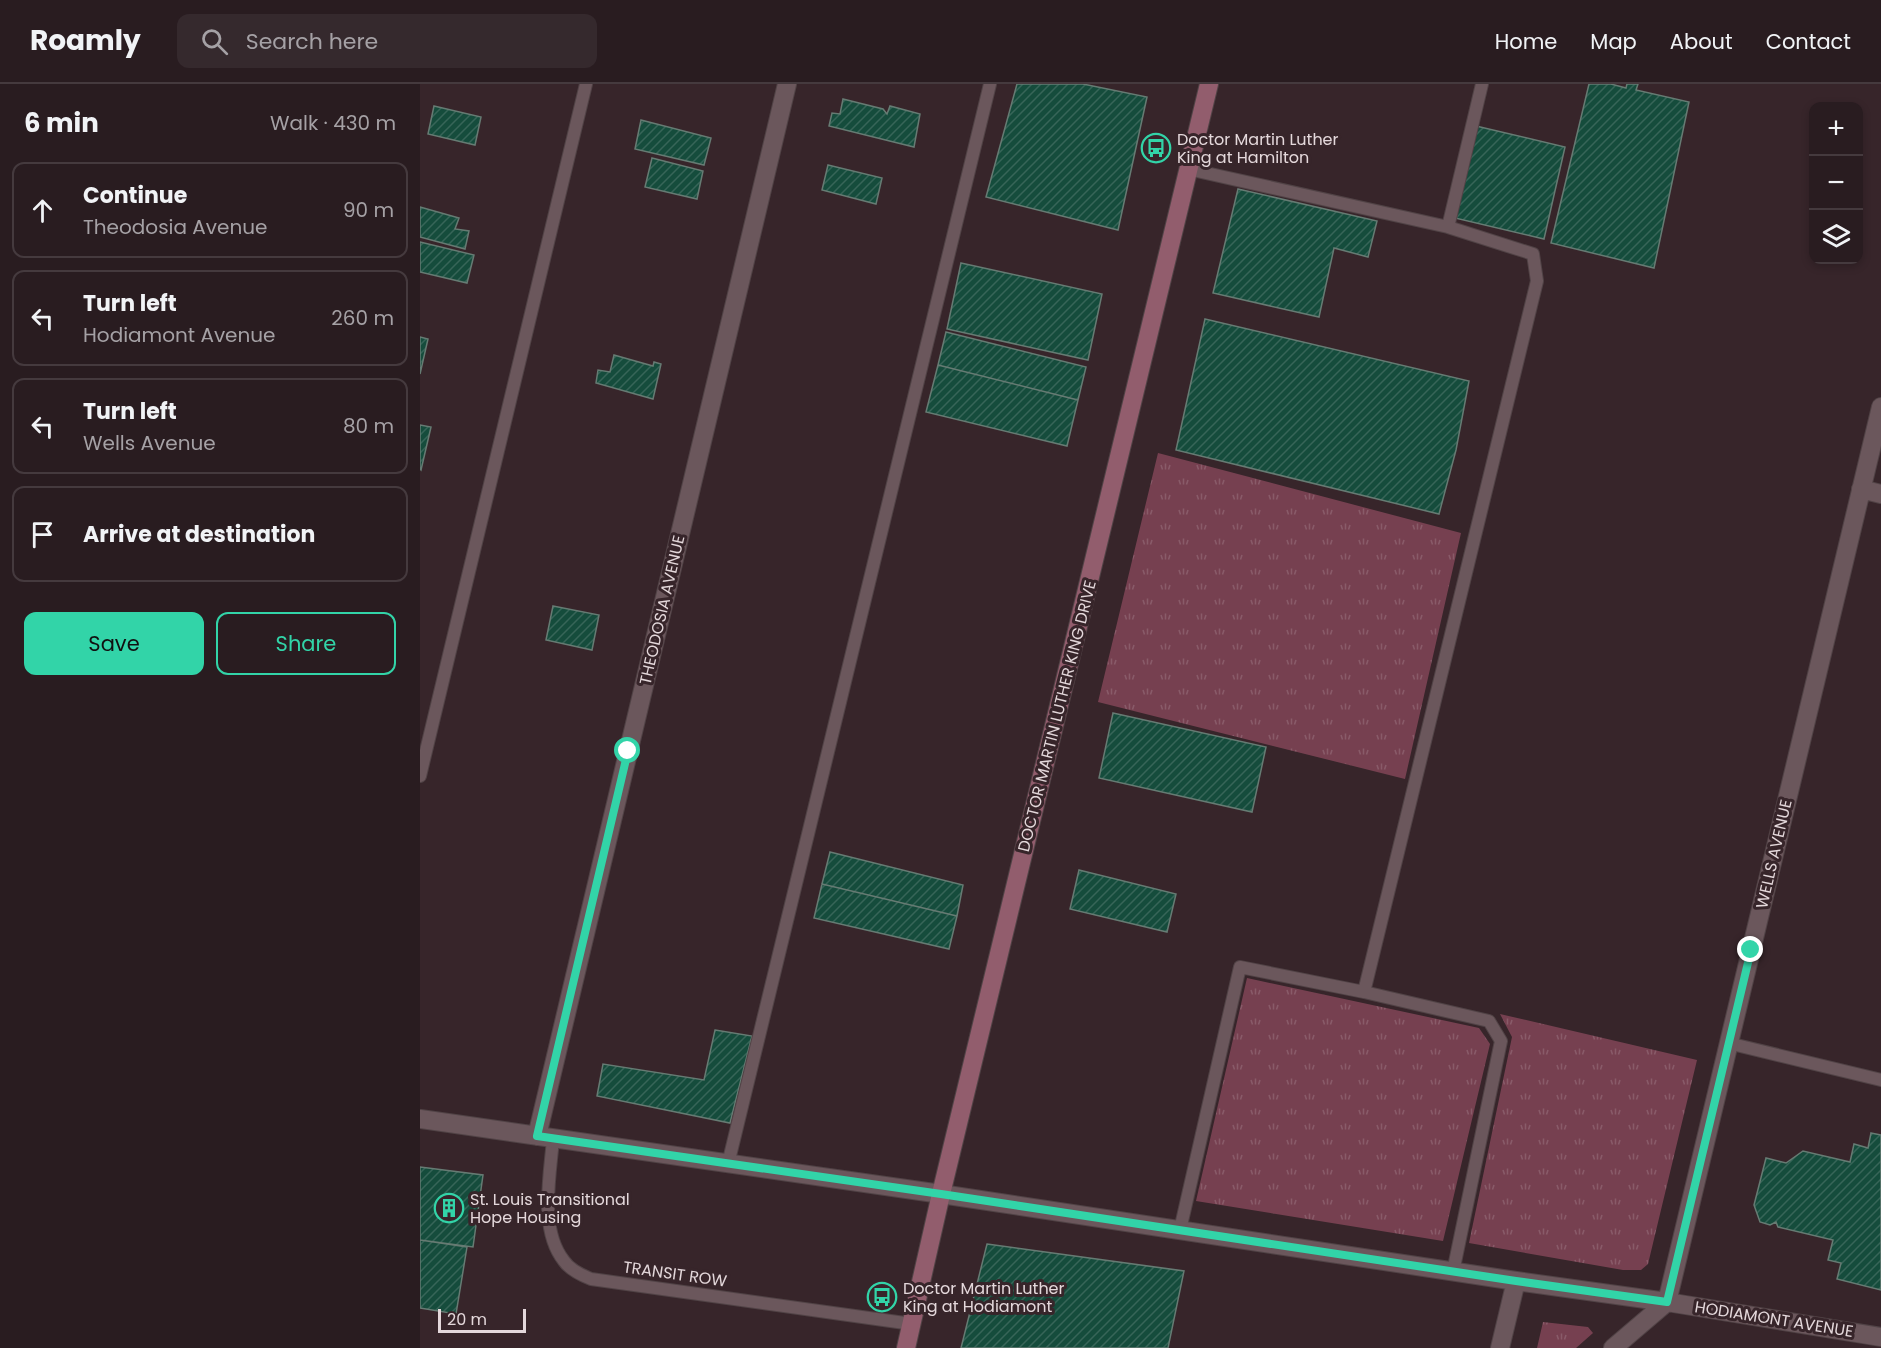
<!DOCTYPE html>
<html lang="en">
<head>
<meta charset="utf-8">
<style>
  :root { --surface:#291c20; --page:#35292d; --text:#f1f3f6; --muted:#a5a1a5; --line:#453a3e; --accent:#32d4a8 }
  body { margin:0; font-family:Poppins,sans-serif; background:var(--page); color:var(--text) }
  .controls { position:absolute; right:18px; top:18px; display:grid; overflow:hidden; border-radius:12px; box-shadow:0 3px 9px #0003 }
  .controls button { width:54px; height:54px; display:grid; place-items:center; padding:0; border:0; border-bottom:2px solid var(--line); background:var(--surface); color:var(--text); font:30px sans-serif }
  .scale { position:absolute; left:18px; bottom:15px; width:88px; box-sizing:border-box; padding-left:6px; border:3px solid #e4d8db; border-top:0; font-size:16px; line-height:21px; white-space:nowrap; color:#e4d8db; -webkit-text-stroke:4px #37252a; paint-order:stroke }
  .stop { position:absolute; width:18px; height:18px; margin:-14px; border:4px solid #32d4a8; border-radius:50%; background:#fff }
  .stop.end { background:#32d4a8; border-color:#fff; box-shadow:0 2px 6px #0008 }
  .list { margin:0; padding:0; list-style:none }
  h2 { display:flex; justify-content:space-between; align-items:center; height:78px; margin:0; padding:0 24px; font-size:26px }
  h2 small { font-size:20px; font-weight:400; color:var(--muted) }
  .list li { display:grid; grid-template-columns:39px 1fr auto; gap:18px; align-items:center; box-sizing:border-box; height:96px; margin:0 12px 12px; padding:0 12px; border:2px solid var(--line); border-radius:12px }
  .list b { display:block; font-size:22px; white-space:nowrap }
  .list p { margin:0; font-size:20px; white-space:nowrap; color:var(--muted) }
  .list em { font-size:20px; font-style:normal; color:var(--muted) }
  .actions { display:flex; gap:12px; padding:18px 24px }
  .actions a { flex:1; padding:14px 0; border:2px solid var(--accent); border-radius:12px; text-align:center; font-size:21px; color:var(--accent) }
  .actions .main { background:var(--accent); color:#111 }
  .icon { flex:none; width:33px; height:33px; fill:none; stroke:currentColor; stroke-width:2; stroke-linecap:round; stroke-linejoin:round }
  .map { position:relative; flex:none; width:1461px; height:1264px; overflow:hidden }
  header { display:flex; align-items:center; gap:36px; box-sizing:border-box; height:84px; padding:0 30px; background:var(--surface); border-bottom:2px solid var(--line) }
  header strong { font-size:28px }
  nav { display:flex; gap:33px; margin-inline-start:auto; font-size:21px }
  .search { width:420px; height:54px; background:var(--page); display:flex; align-items:center; gap:15px; box-sizing:border-box; padding:0 21px; border-radius:12px; color:var(--muted); font-size:22px }
  main { display:flex }
  aside { flex:1; background:var(--surface) }
  .map>svg:first-child { display:block }
</style>
</head>
<body>
<header>
<strong>Roamly</strong>
<div class="search"><svg class="icon" aria-label="search" viewBox="0 0 24 24"><circle cx="10" cy="10" r="6"/><path d="M15 15l6 6"/></svg>Search here</div>
<nav><a>Home</a><a>Map</a><a>About</a><a>Contact</a></nav>
</header>
<main>
<aside>
<h2>6 min<small>Walk · 430 m</small></h2>
<ul class="list">
<li><svg class="icon" aria-label="ahead" viewBox="0 0 24 24"><path d="M12 20V5M6 11l6-6 6 6"/></svg><div><b>Continue</b><p>Theodosia Avenue</p></div><em>90 m</em></li>
<li><svg class="icon" aria-label="left" viewBox="0 0 24 24"><path d="M17 20v-9H6M10 6l-5 5 5 5"/></svg><div><b>Turn left</b><p>Hodiamont Avenue</p></div><em>260 m</em></li>
<li><svg class="icon" aria-label="left" viewBox="0 0 24 24"><path d="M17 20v-9H6M10 6l-5 5 5 5"/></svg><div><b>Turn left</b><p>Wells Avenue</p></div><em>80 m</em></li>
<li><svg class="icon" aria-label="arrive" viewBox="0 0 24 24"><path d="M6 21V4h12l-3 4 3 4H6"/></svg><div><b>Arrive at destination</b></div></li>
</ul>
<div class="actions"><a class="main">Save</a><a>Share</a></div>
</aside>
<div class="map">
<svg width="1461" height="1264" viewBox="0 0 1461 1264">
  <defs>
    <pattern id="grass-tufts" width="24" height="20" patternUnits="userSpaceOnUse" patternTransform="scale(1.5)"><rect width="24" height="20" fill="#764050"/><path d="M3 7l-1-3M5 7V3M7 7l1-3M15 17l-1-3M17 17v-4M19 17l1-3" fill="none" stroke="#895b69"/></pattern>
    <pattern id="building-hatch" width="6" height="6" patternUnits="userSpaceOnUse" patternTransform="scale(1.5)"><rect width="6" height="6" fill="#154c3c"/><path d="M-1 1l2-2M0 6l6-6M5 7l2-2" fill="none" stroke="#376558"/></pattern>
  </defs>
  <rect width="100%" height="100%" fill="#37252a"/>
  <!-- grass -->
  <path fill="url(#grass-tufts)" d="M738 369 1041 449 985 695 678 618Z
    M827 894 1059 944 1070 960 1023 1157 776 1117Z
    M1080 930 1277 976 1228 1180 1221 1186H1203L1049 1159 1092 953Z
    M1123 1238 1168 1243 1173 1249 1156 1264H1117Z"/>
  <!-- building -->
  <path fill="url(#building-hatch)" stroke="#667b73" stroke-width="1.5" d="M597 0H663L727 13 698 146 566 113Z
    M1169 0H1191L1206 4 1207 0H1218L1216 6 1269 18 1234 184 1131 159Z
    M423 15 463 25 467 30 470 22 500 30 494 63 409 42 412 29 420 30Z
    M14 22 61 33 55 61 8 50Z
    M221 36 291 54 284 81 215 65Z
    M1056 42 1145 63 1124 155 1035 134Z
    M232 74 283 87 277 115 225 103Z
    M408 81 462 94 456 120 402 106Z
    M818 105 957 137 948 173 914 164 899 233 793 209Z
    M0 123 39 134 35 145 49 147 45 165 0 153Z
    M0 158 54 171 47 199 0 188Z
    M541 179 682 210 668 276 527 245Z
    M785 235 1049 297 1036 366 1019 430 756 366Z
    M526 248 666 283 658 316 518 281Z
    M0 253 8 255 0 290Z
    M194 271 233 282 234 278 241 280 233 315 176 299 178 286 190 288Z
    M518 281 658 316 647 362 506 328Z
    M0 341 11 343 1 386 0 385Z
    M133 522 179 531 172 566 126 556Z
    M693 629 846 663 832 728 679 694Z
    M410 768 543 801 537 832 402 800Z
    M659 786 756 810 747 848 650 825Z
    M402 800 537 832 529 865 394 834Z
    M295 946 332 952 310 1039 177 1012 183 980 284 996Z
    M1451 1049 1461 1051V1206L1417 1195 1421 1179 1408 1176 1413 1156 1358 1143 1356 1138 1350 1141 1340 1138 1334 1121 1346 1074 1366 1079 1383 1067 1430 1078 1434 1060 1448 1064Z
    M0 1083 63 1091 53 1163 0 1156Z
    M0 1156 47 1163 36 1230 0 1224Z
    M567 1160 764 1187 748 1264H541Z"/>
  <g fill="none" stroke-linecap="round" stroke-linejoin="round">
    <!-- service casing -->
    <g stroke="#514346" stroke-width="14">
      <path id="service" d="M768 85 1028 143 1113 170 1117 197 944 908
        M1028 143 1062 0
        M0 692 166 0
        M1308 959 1461 996
        M133 1055C130 1092 119 1146 144 1177 150 1186 161 1191 171 1195L492 1240
        M308 1080 570 0
        M760 1146 820 883 944 908 1069 937 1081 957 1033 1188"/>
    </g>
    <!-- minor casing -->
    <g stroke="#514346" stroke-width="20">
      <path id="minor" d="M1441 405 1461 410
        M0 1035 521 1110 1096 1197 1247 1218 1461 1253
        M117 1052 367 0
        M1080 1264 1096 1197
        M1193 1264 1247 1218 1461 323"/>
    </g>
    <!-- secondary casing -->
    <g stroke="#514346" stroke-width="20">
      <path id="secondary" d="M486 1264 521 1110 789 0"/>
    </g>
    <!-- service -->
    <use href="#service" stroke="#6b575c" stroke-width="12"/>
    <!-- minor -->
    <use href="#minor" stroke="#6b575c" stroke-width="18"/>
    <!-- secondary -->
    <use href="#secondary" stroke="#925d6d" stroke-width="18"/>
  </g>
  <g fill="none" stroke-linecap="round" stroke-linejoin="round">
    <!-- route -->
    <path stroke="#32d4a8" stroke-width="8" d="M208 667 117 1052 521 1110 1096 1197 1247 1218 1331 866"/>
  </g>
  <!-- icons -->
  <defs>
    <g id="bus-ring" transform="scale(1.5)"><circle r="9.5" fill="#37252a" stroke="#32d4a8" stroke-width="1.5"/><path d="M-5-6H5V4H4V6H2V4H-2V6H-4V4H-5ZM-3.5-4V0h7V-4ZM-3.5 1.2v1.5H-2V1.2ZM2 1.2v1.5H3.5V1.2Z" fill="#32d4a8"/></g>
    <g id="building-ring" transform="scale(1.5)"><circle r="9.5" fill="#37252a" stroke="#32d4a8" stroke-width="1.5"/><path d="M-4-6H4V6H1V3H-1V6H-4ZM-2.5-4.3h1.7v1.8h-1.7ZM.8-4.3h1.7v1.8H.8ZM-2.5-1h1.7V.8h-1.7ZM.8-1h1.7V.8H.8Z" fill="#32d4a8"/></g>
  </defs>
  <g fill-rule="evenodd">
    <use href="#bus-ring" x="736" y="64"/>
    <use href="#building-ring" x="29" y="1124"/>
    <use href="#bus-ring" x="462" y="1213"/>
  </g>
  <g text-anchor="middle" dominant-baseline="central" stroke-width="6" stroke-linejoin="round" paint-order="stroke">
    <!-- poi labels -->
    <g font-size="16" fill="#e4d8db" stroke="#37252a" text-anchor="start">
      <text x="757" y="55">Doctor Martin Luther<tspan x="757" dy="18">King at Hamilton</tspan></text>
      <text x="50" y="1115">St. Louis Transitional<tspan x="50" dy="18">Hope Housing</tspan></text>
      <text x="483" y="1204">Doctor Martin Luther<tspan x="483" dy="18">King at Hodiamont</tspan></text>
    </g>
    <!-- street labels -->
    <g font-size="16" fill="#e4d8db" stroke="#37252a">
      <text transform="translate(242 526) rotate(-77)">THEODOSIA AVENUE</text>
      <text transform="translate(637 632) rotate(-76)">DOCTOR MARTIN LUTHER KING DRIVE</text>
      <text transform="translate(1354 770) rotate(-77)">WELLS AVENUE</text>
      <text transform="translate(255 1190) rotate(8)">TRANSIT ROW</text>
      <text transform="translate(1354 1235) rotate(9)">HODIAMONT AVENUE</text>
    </g>
  </g>
</svg>
<div class="controls">
<button>+</button>
<button>−</button>
<button><svg class="icon" aria-label="layers" viewBox="0 0 24 24"><path d="M12 4l9 5-9 5-9-5zM3 14l9 5 9-5"/></svg></button>
</div>
<div class="scale">20 m</div>
<div class="stop" style="left:208px;top:667px"></div>
<div class="stop end" style="left:1331px;top:866px"></div>
</div>
</main>
</body>
</html>
